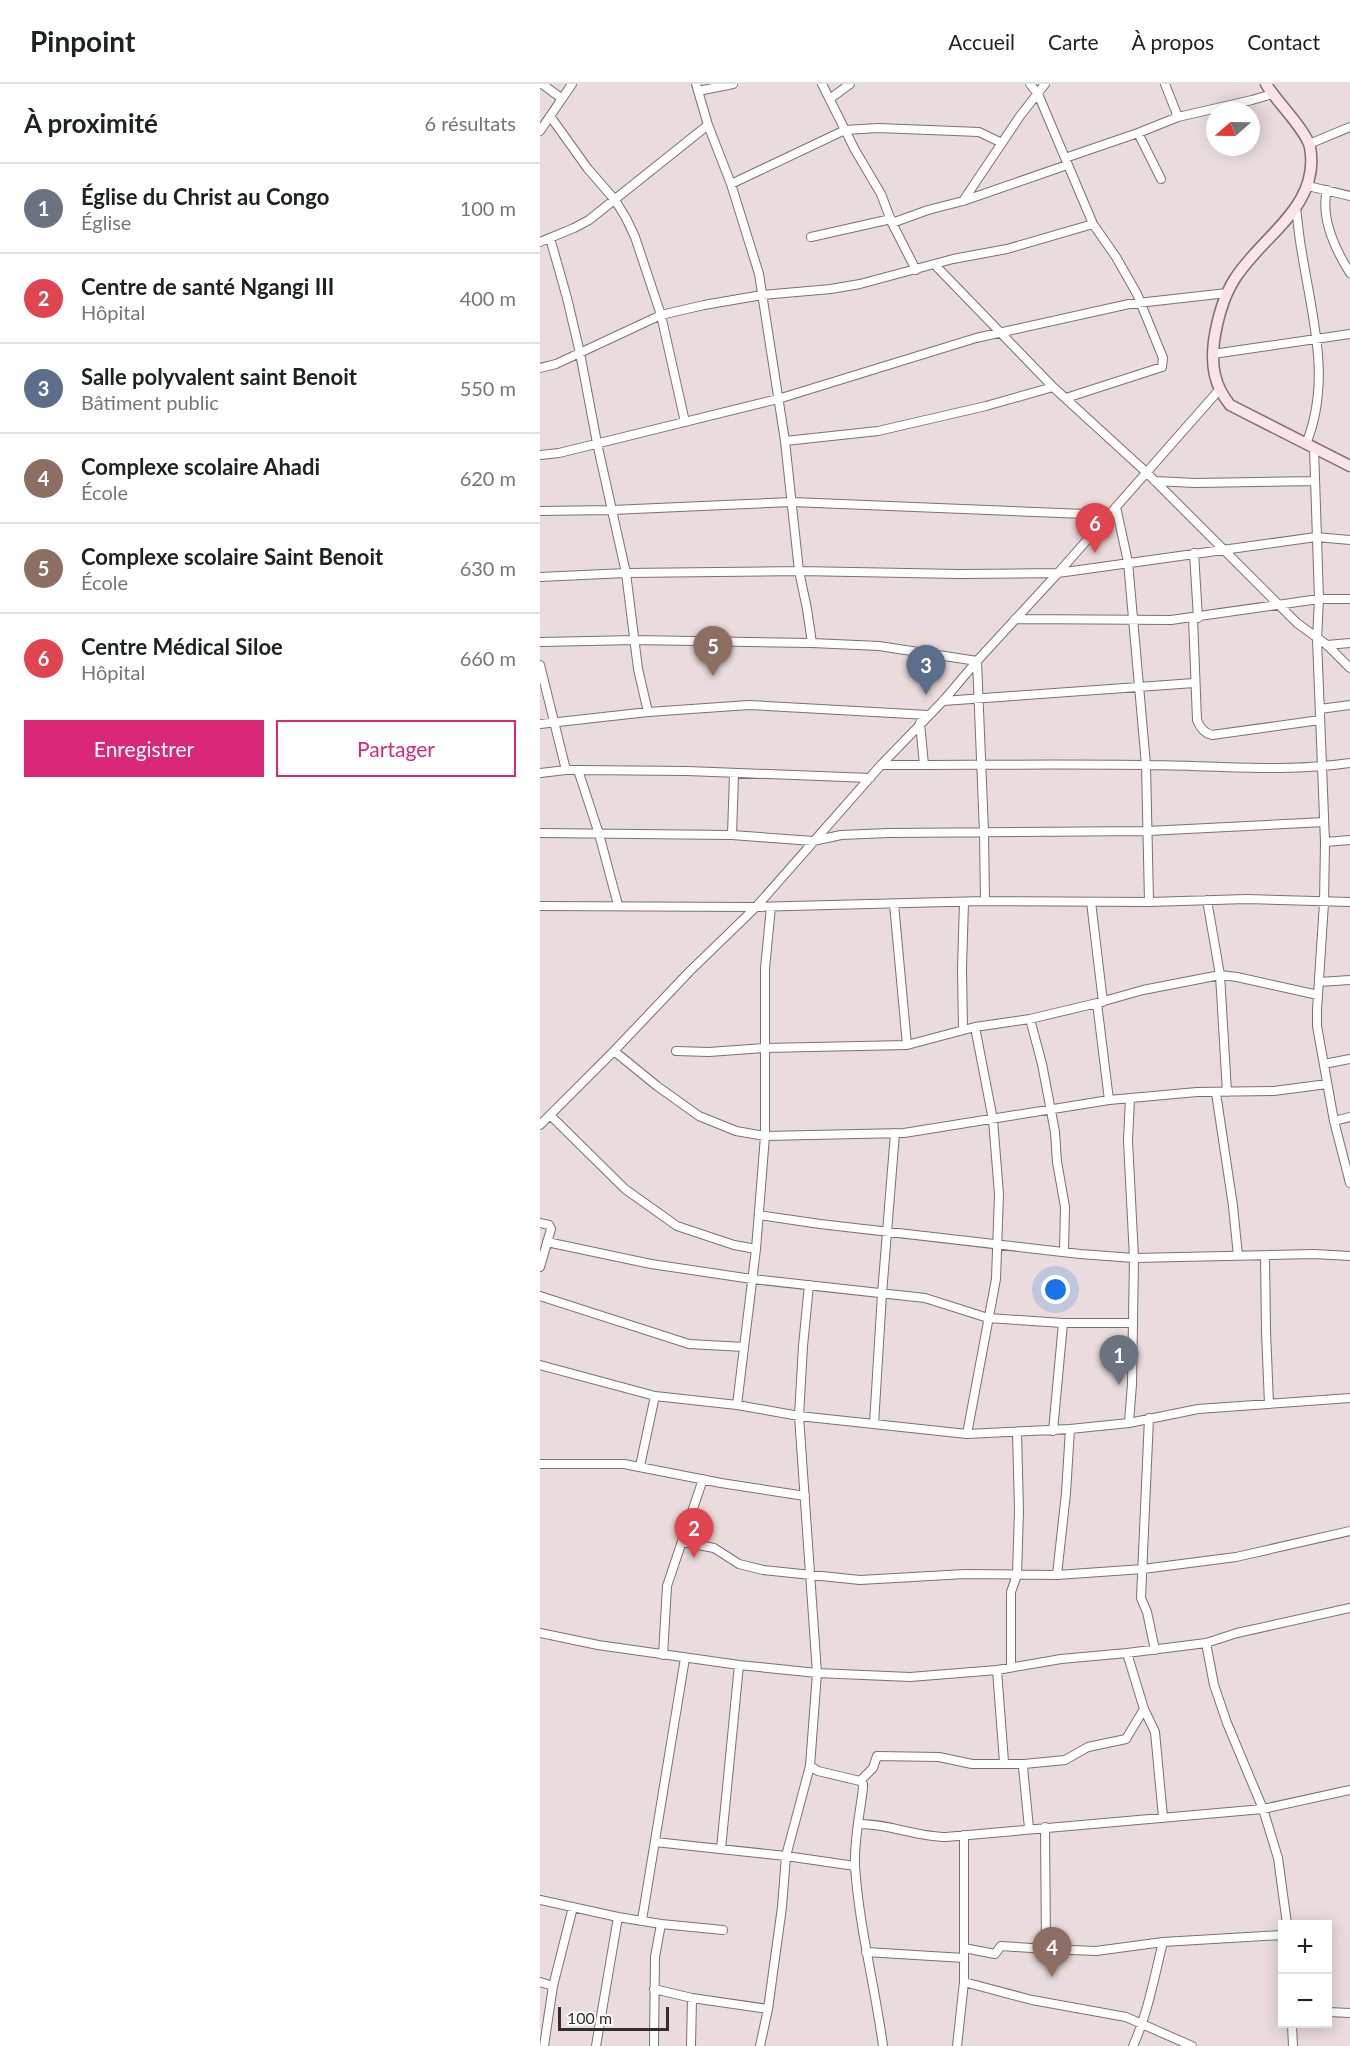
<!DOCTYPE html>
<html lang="fr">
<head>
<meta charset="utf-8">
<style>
  :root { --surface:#fff; --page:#f6f6f6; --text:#202124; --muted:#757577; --line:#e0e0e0; --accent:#db2777 }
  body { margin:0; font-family:Lato,sans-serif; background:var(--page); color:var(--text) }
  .controls { position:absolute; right:18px; bottom:18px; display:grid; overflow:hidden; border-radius:0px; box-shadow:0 3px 15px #0003 }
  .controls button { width:54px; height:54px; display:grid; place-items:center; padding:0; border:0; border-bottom:2px solid var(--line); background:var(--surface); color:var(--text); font:30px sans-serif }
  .compass { position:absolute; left:666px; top:18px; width:54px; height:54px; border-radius:50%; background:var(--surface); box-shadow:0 3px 15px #0003; rotate:250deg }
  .scale { position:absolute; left:18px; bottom:15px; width:111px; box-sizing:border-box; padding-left:6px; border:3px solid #332d2d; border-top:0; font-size:16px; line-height:21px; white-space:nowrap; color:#332d2d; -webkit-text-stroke:4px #fff; paint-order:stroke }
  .you { position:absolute; left:516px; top:1206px; width:21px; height:21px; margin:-15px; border:4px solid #fff; border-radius:50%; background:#1a73e8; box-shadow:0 0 0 9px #1a73e833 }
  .badge { display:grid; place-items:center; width:39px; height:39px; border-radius:50%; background:var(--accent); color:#fff; font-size:20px; font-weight:700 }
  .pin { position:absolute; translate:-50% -50px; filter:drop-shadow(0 2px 3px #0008) }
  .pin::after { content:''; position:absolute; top:32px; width:21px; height:18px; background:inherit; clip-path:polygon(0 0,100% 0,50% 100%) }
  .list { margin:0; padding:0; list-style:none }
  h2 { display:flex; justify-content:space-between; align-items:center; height:78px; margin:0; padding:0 24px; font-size:26px }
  h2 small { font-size:20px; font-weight:400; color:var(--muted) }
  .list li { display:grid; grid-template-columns:39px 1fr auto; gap:18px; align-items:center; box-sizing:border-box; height:90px; padding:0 24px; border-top:2px solid var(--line) }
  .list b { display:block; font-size:22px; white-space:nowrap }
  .list p { margin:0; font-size:20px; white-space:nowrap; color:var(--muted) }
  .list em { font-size:20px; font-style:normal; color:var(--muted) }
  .actions { display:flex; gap:12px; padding:18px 24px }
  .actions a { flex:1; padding:14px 0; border:2px solid var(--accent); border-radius:0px; text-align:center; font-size:21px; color:var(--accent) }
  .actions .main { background:var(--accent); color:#fff }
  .map { position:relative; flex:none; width:810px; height:1962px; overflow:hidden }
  header { display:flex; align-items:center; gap:36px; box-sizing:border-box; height:84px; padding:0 30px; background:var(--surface); border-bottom:2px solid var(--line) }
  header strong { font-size:28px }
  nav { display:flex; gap:33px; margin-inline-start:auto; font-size:21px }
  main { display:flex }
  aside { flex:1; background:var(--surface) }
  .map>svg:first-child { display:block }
</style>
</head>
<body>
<header>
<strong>Pinpoint</strong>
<nav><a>Accueil</a><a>Carte</a><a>À propos</a><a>Contact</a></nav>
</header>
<main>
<aside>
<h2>À proximité<small>6 résultats</small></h2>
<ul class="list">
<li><span class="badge" style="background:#6b7280">1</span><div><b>Église du Christ au Congo</b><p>Église</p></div><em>100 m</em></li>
<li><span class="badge" style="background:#e0444e">2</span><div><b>Centre de santé Ngangi III</b><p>Hôpital</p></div><em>400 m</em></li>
<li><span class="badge" style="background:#5c6f8a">3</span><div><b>Salle polyvalent saint Benoit</b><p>Bâtiment public</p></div><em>550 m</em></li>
<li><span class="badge" style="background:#8d6e63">4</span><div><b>Complexe scolaire Ahadi</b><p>École</p></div><em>620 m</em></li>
<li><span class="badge" style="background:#8d6e63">5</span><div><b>Complexe scolaire Saint Benoit</b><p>École</p></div><em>630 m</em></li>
<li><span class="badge" style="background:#e0444e">6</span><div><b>Centre Médical Siloe</b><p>Hôpital</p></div><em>660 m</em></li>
</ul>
<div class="actions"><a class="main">Enregistrer</a><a>Partager</a></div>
</aside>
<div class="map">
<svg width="810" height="1962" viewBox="0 0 810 1962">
  <rect width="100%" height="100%" fill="#eadbdc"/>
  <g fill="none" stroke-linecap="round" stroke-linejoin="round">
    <!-- street casing -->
    <g stroke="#7d7071" stroke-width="10">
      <path id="street" d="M2 0 21 14
        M156 0 168 41 191 100 219 190 245 357 259 487 267 525 272 559
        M282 0 315 66 341 110 352 139 376 186
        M490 0 498 10 553 140 576 173 597 210 623 274 622 283 526 314
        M625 0 638 33
        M158 7 193 0
        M291 14 310 0
        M10 32 48 85 75 116 86 134 95 153 121 231 145 338
        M0 47 32 0
        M598 49 621 95
        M769 60 810 43
        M525 74 598 49 638 33 712 16 732 10
        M191 100 305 46 338 44 439 48 462 59
        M768 102 810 112
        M787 106C780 134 795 165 810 189
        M423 117 480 32 505 0
        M756 124C758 139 759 154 762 169 772 233 792 296 766 360
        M352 139 388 126 423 117 527 81
        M271 153 351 135
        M10 154 27 214 40 269 57 359 86 489 98 585 108 628
        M0 158 34 144 49 136 168 41
        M395 181 513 303 606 388 757 539 787 561 810 584
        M673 270 810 250
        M0 284 16 280 121 231 164 221 222 211 291 205 320 200 413 175 467 165 553 140
        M245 357 338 347 446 322 513 303
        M774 364 779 515 777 555 785 758 784 819 777 926V942L794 1037 810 1099
        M0 371 19 369 238 315 436 254 589 220 687 209
        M615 397 655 399 775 397
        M576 423 588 478 606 681 609 818
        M0 427 72 426 252 418 569 431
        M654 469 658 534
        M0 493 86 489 259 487 419 490 518 489 776 453 810 456
        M653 534 657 636C660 644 664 649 672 651L780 636
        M475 535 631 536 779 515H810
        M0 558 96 556 272 559 339 562 437 577 444 748 445 817
        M787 561 810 559
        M0 581 26 686H38L59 750 78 821
        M403 617 654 599
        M780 625 810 621
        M380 639 384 681
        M0 640 108 628 209 621 388 631
        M341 681C429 681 517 680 605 681 673 681 742 689 810 679
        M38 686 147 687 330 694
        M0 689 26 686
        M0 749 192 751 273 757 301 751 348 749 608 747 784 738
        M192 751 194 690
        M785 758 810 756
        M667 816 680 891 687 1008
        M551 818 563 918
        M354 820 367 961
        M0 822 216 823 445 817 609 818 707 815 810 818
        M779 898 810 896
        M557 919 569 1016
        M490 935 502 980 515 1048 517 1078 525 1123 524 1168
        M423 946 422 885 424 818
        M74 967 117 1002 159 1032 196 1047 225 1052 364 1049 569 1016 657 1008 734 1007 787 1000
        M136 967 169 968 225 964 367 961 435 943 490 935 557 919 603 906 680 891 697 893 778 911
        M784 980 810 975
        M676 1009 693 1122 698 1172
        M11 1032 85 1105 137 1142 194 1161 216 1165
        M794 1037 810 1033
        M0 1041 74 967 149 888 216 823 341 681 403 617 437 577 518 489 679 306
        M219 1131 280 1140 540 1170 594 1174 774 1170 810 1172
        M0 1139 9 1141 11 1145 0 1183
        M7 1158 111 1180 212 1195 385 1214 448 1234 523 1239H593
        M725 1172 726 1247 729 1320
        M0 1212 149 1260 204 1263
        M0 1281 115 1312 197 1321 259 1332 427 1350 530 1345 589 1339 658 1325 810 1314
        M197 1321 216 1165 225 1052V884L231 823
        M609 1334 601 1514 607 1528 615 1566
        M589 1339 592 1300 594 1174 588 1057 590 1014
        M334 1340 342 1210 355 1049
        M513 1347 523 1239
        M427 1350 456 1195 459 1110 453 1036 435 943
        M0 1380H84L181 1399 265 1412
        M100 1382 115 1312
        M142 1458 174 1464 199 1480 223 1486 320 1496 425 1490 517 1491 603 1485 696 1473 810 1447
        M517 1491 526 1409 530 1345
        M0 1549 58 1561 199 1581 277 1589 370 1593 457 1586 521 1575 587 1569 666 1559
        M123 1571 127 1502 163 1395
        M471 1583V1508L477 1491 479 1426 477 1349
        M457 1586 464 1678
        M604 1625 615 1648 623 1733
        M270 1682 278 1687 320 1697
        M320 1697 323 1700V1704C320 1729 314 1756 315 1782 319 1843 335 1902 343 1962
        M320 1697 333 1684 337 1672 399 1673 432 1680H484
        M318 1740C348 1739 375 1753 406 1753L723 1725 810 1706
        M505 1743 506 1865 556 1867 623 1858 742 1851
        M489 1744 483 1683 484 1680 525 1676 548 1663 586 1655 604 1625 587 1569
        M115 1758 246 1772 315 1782
        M181 1765 199 1581
        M0 1816 78 1833 121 1840 115 1873 114 1962
        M102 1836 145 1574
        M121 1840 183 1846
        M747 1840 738 1774 723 1725 687 1639 674 1601 666 1559 697 1549 810 1524
        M424 1864 455 1870 461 1862 506 1865
        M326 1868 424 1874
        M0 1898 13 1902
        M424 1898 492 1916 586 1933 652 1962
        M114 1905 152 1914 228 1925
        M788 1928 810 1929
        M752 1940 753 1962
        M4 1962 13 1902 33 1823
        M56 1962 78 1833
        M151 1962 152 1914
        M220 1962 228 1925 242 1823 246 1772 270 1682 277 1589 259 1332 263 1262 269 1201
        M417 1962 424 1898V1751
        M593 1962C608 1929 614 1894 623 1858"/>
    </g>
    <!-- secondary casing -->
    <g stroke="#7d7071" stroke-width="13">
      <path id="secondary" d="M726 0C736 17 766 46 770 63 781 123 721 152 694 196 683 214 677 237 674 257 671 282 674 301 690 321L810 382"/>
    </g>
    <!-- street -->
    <use href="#street" stroke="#fff" stroke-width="8"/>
    <!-- secondary -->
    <use href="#secondary" stroke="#fce3e6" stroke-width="10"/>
  </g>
</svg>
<div class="controls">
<button>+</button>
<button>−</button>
</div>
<svg class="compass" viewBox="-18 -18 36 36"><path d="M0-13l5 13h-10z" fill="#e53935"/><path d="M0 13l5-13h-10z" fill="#757577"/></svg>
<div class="scale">100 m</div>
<div class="you"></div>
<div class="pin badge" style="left:579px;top:1301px;background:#6b7280">1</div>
<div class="pin badge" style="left:154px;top:1474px;background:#e0444e">2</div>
<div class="pin badge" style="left:386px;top:611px;background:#5c6f8a">3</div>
<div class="pin badge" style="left:512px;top:1893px;background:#8d6e63">4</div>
<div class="pin badge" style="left:173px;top:592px;background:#8d6e63">5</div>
<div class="pin badge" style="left:555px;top:469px;background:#e0444e">6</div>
</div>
</main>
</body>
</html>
